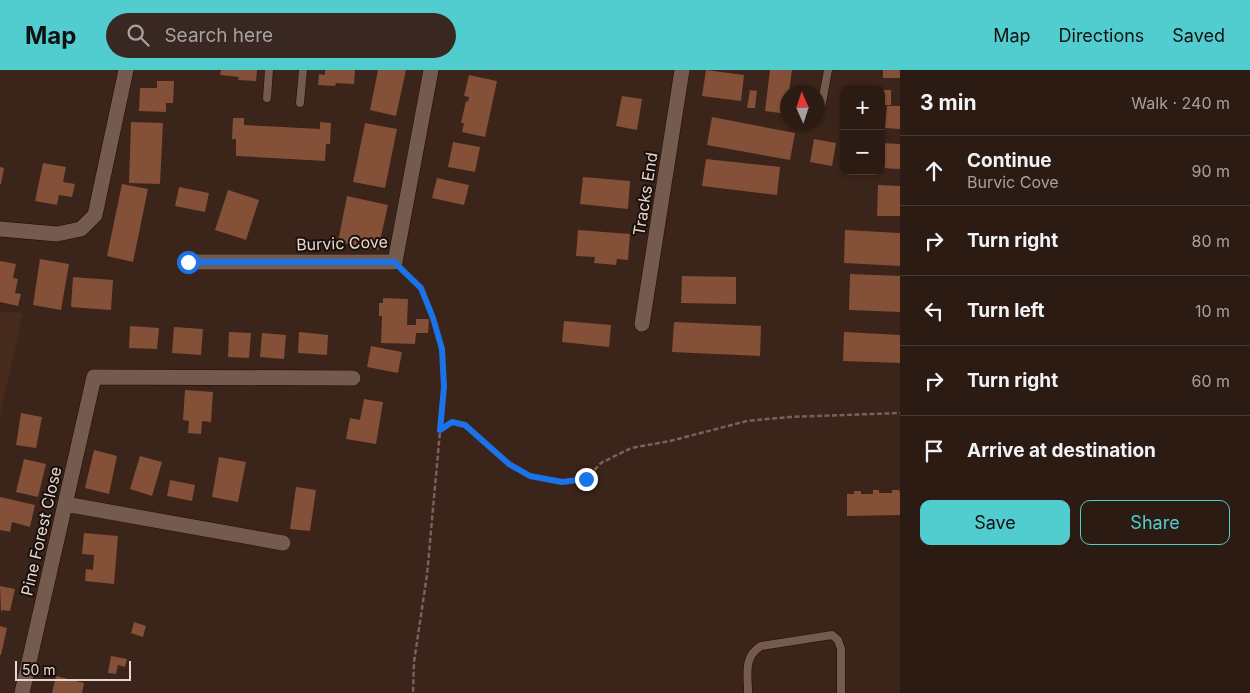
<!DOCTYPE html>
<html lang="en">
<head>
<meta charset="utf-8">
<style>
  :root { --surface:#2c1b13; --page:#382821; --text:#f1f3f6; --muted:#a6a1a0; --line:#483933; --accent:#52cdcf }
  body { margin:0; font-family:Inter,sans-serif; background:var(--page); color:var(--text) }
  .controls { position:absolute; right:15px; top:15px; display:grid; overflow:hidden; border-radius:10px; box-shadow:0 1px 4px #0004 }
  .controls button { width:45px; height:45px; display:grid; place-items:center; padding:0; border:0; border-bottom:1px solid var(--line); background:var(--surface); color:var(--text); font:25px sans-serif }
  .compass { position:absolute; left:780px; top:15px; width:45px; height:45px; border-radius:50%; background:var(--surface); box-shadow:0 1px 4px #0004; rotate:357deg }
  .scale { position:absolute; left:15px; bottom:12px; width:116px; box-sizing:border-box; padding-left:5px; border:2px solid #e7d7d0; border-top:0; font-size:14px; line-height:18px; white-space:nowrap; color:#e7d7d0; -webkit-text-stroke:4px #1a100b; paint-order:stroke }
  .stop { position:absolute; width:15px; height:15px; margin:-11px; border:4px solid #1a73e8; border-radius:50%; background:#fff }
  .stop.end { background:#1a73e8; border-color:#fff; box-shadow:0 1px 5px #0008 }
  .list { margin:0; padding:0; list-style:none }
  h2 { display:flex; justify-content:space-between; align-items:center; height:65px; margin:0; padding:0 20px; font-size:21px }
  h2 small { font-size:16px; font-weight:400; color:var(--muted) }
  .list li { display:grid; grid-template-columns:32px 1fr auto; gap:15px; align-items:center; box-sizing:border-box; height:70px; padding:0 20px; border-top:1px solid var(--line) }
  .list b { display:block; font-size:19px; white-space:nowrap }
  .list p { margin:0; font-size:16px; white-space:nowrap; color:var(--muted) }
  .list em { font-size:16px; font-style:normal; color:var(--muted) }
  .actions { display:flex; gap:10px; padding:15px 20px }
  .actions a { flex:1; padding:11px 0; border:1px solid var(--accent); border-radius:10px; text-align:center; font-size:18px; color:var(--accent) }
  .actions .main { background:var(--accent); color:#111 }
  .icon { flex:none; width:28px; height:28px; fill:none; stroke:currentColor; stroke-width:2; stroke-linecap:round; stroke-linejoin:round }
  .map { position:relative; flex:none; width:900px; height:623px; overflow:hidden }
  header { display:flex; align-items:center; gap:30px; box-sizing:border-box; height:70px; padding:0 25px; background:var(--accent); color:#111 }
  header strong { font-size:24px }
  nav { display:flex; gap:28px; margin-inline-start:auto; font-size:18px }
  .search { width:350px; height:45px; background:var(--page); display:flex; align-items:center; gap:12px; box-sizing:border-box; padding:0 18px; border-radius:28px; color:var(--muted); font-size:19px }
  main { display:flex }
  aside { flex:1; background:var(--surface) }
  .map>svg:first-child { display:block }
</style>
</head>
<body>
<header>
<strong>Map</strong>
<div class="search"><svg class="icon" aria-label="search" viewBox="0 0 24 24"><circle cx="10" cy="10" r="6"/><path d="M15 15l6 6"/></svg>Search here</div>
<nav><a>Map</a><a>Directions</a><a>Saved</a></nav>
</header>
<main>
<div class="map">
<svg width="900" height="623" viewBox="0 0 900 623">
  <rect width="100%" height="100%" fill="#3b2419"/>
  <!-- built -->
  <path fill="#472b1c" d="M0 241 23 243 0 346Z"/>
  <!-- building -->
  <path fill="#845037" d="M221 0H257L256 11 238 10 239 7 220 5Z
    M325 0H355L354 14 336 13 335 16 318 15 319 4 325 5Z
    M378 0H406L396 46 370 40Z
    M706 0 744 5 741 31 702 26Z
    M770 0H792L789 22H788L787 44 765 41Z
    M883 0H900V8H883Z
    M469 5 497 11 485 67 462 62 464 53H461L466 31 468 32 469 27 464 26Z
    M157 11H174L173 33H166V42L139 41 140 18H157Z
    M750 20 757 21 755 38H747Z
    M881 20H891V35H881Z
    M622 26 642 29 637 60 616 56Z
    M887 36H900V59L885 58Z
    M712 47 795 63 790 90 707 75Z
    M233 48H244V55L320 59V52L331 53 330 74H326L325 91 236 86V69H232Z
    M131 52 163 53 160 114 129 113Z
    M365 53 397 59 385 118 353 112Z
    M814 69 836 73 832 96 810 92Z
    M453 72 480 77 475 102 448 97Z
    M881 73 900 74V99L881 98Z
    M706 89 780 97 777 125 702 116Z
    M43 93 66 97 63 112 75 114 72 127 59 125 57 135 35 131Z
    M0 97 4 98 1 114H0Z
    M583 107 630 111 628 139 580 134Z
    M437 108 469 115 464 135 432 128Z
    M122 114 148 119 133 192 107 186Z
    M878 115 900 116V146H877Z
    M179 117 209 123 205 142 175 136Z
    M228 120 259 130 246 170 215 160Z
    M347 126 388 135 378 180 338 172Z
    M578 160 630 164 628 190 617 189 616 195 594 193 595 187 576 186Z
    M845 160 900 163V196L844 193Z
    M40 189 69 194 61 240 33 235Z
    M0 191 16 194 13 208 18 209 15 223 21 224 18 236 0 232Z
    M850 204 900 206V242L849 240Z
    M682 206 736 207V234L681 233Z
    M73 207 113 210 111 240 71 237Z
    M383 228 408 229 407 255H416V249H429L428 263H416L415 274 381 273 382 246H379V233H383Z
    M564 251 611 255 609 277 562 272Z
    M674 252 761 256 760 286 672 282Z
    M130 256 159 258 157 279 129 278Z
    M174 257 203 259 201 285 172 283Z
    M229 262 251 263 249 288 228 287Z
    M299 262 328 265 327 285 298 283Z
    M844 262 900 265V293L843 291Z
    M262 263 286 265 284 289 260 287Z
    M371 276 402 282 398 303 367 297Z
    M185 320 213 322 211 352 202 351 201 364 188 363 189 351 183 350Z
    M364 329 383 332 376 374 346 369 350 348 360 350Z
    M21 343 42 347 36 378 16 375Z
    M94 380 117 386 109 424 85 418Z
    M140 386 162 392 152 426 130 419Z
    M219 387 246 392 238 432 212 427Z
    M24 389 46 394 38 427 16 422Z
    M170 410 195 415 192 431 167 426Z
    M296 417 316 420 310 461 290 459Z
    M873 420H879V423H892V420H899L900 423V445L847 446V424H854V421H861V424H873Z
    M0 427 35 435 30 457 12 452 10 462 0 460Z
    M84 463 118 466 114 514 85 511 86 499 93 500 94 485 82 484Z
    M0 516 15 519 10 541 2 540 1 543Z
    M134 552 146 556 143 567 131 563Z
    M0 556 7 558 1 585H0Z
    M111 586 127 589 125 597 118 595 116 604 108 603Z
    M56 606 84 613 82 623H52Z"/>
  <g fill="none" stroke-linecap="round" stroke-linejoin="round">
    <!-- lane casing -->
    <g stroke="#210c03" stroke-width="9">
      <path id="lane" d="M267 28 269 0
        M300 33 303 0
        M821 38 828 0
        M748 623C748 604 743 587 761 576L832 565 838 570 841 579V623"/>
    </g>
    <!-- street casing -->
    <g stroke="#210c03" stroke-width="16">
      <path id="street" d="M0 159 57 164 81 159 95 145 126 0
        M188 192H395L431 0
        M642 254 682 0
        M65 434 283 473
        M22 623 94 307 353 308"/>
    </g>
    <!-- path -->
    <path stroke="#776359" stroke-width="2.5" stroke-dasharray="5 2.5" stroke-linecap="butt" d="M404 202 421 218 433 247 442 279 444 317 427 505 414 592 413 623
      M440 360 451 352 465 355 509 394 530 406 562 412 586 409 601 393 631 378 670 371 747 351 789 347 900 343"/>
    <!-- lane -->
    <use href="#lane" stroke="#755a4e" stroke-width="8"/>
    <!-- street -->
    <use href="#street" stroke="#755a4e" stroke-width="15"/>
  </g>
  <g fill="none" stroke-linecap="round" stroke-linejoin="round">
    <!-- route -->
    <path stroke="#1a73e8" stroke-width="6" d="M188 192H394L421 218 433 248 442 279 444 317 440 360 452 352 465 355 509 394 530 406 562 412 586 409"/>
  </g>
  <g text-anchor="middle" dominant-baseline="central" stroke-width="4" stroke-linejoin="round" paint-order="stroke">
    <!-- street labels -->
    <g font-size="16" fill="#e7d7d0" stroke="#1a100b">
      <text transform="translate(645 124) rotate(-81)">Tracks End</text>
      <text transform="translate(342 173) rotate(-2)">Burvic Cove</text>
      <text transform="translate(41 461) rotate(-77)">Pine Forest Close</text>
    </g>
  </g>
</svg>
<div class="controls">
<button>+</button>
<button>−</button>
</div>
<svg class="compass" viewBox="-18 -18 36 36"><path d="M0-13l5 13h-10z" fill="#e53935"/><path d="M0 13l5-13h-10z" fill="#a6a1a0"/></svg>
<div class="scale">50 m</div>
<div class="stop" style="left:188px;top:192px"></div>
<div class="stop end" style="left:586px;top:409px"></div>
</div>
<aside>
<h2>3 min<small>Walk · 240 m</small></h2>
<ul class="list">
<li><svg class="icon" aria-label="ahead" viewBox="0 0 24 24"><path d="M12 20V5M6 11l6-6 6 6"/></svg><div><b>Continue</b><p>Burvic Cove</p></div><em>90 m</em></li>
<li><svg class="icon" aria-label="right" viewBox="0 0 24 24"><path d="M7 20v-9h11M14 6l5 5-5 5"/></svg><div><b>Turn right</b></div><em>80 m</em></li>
<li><svg class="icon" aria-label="left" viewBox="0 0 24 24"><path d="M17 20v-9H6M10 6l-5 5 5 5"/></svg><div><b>Turn left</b></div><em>10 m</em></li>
<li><svg class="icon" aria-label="right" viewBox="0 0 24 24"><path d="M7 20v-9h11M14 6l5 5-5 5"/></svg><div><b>Turn right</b></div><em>60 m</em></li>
<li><svg class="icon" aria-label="arrive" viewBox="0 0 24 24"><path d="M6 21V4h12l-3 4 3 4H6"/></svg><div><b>Arrive at destination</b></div></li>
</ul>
<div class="actions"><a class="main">Save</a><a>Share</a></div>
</aside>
</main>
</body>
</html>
